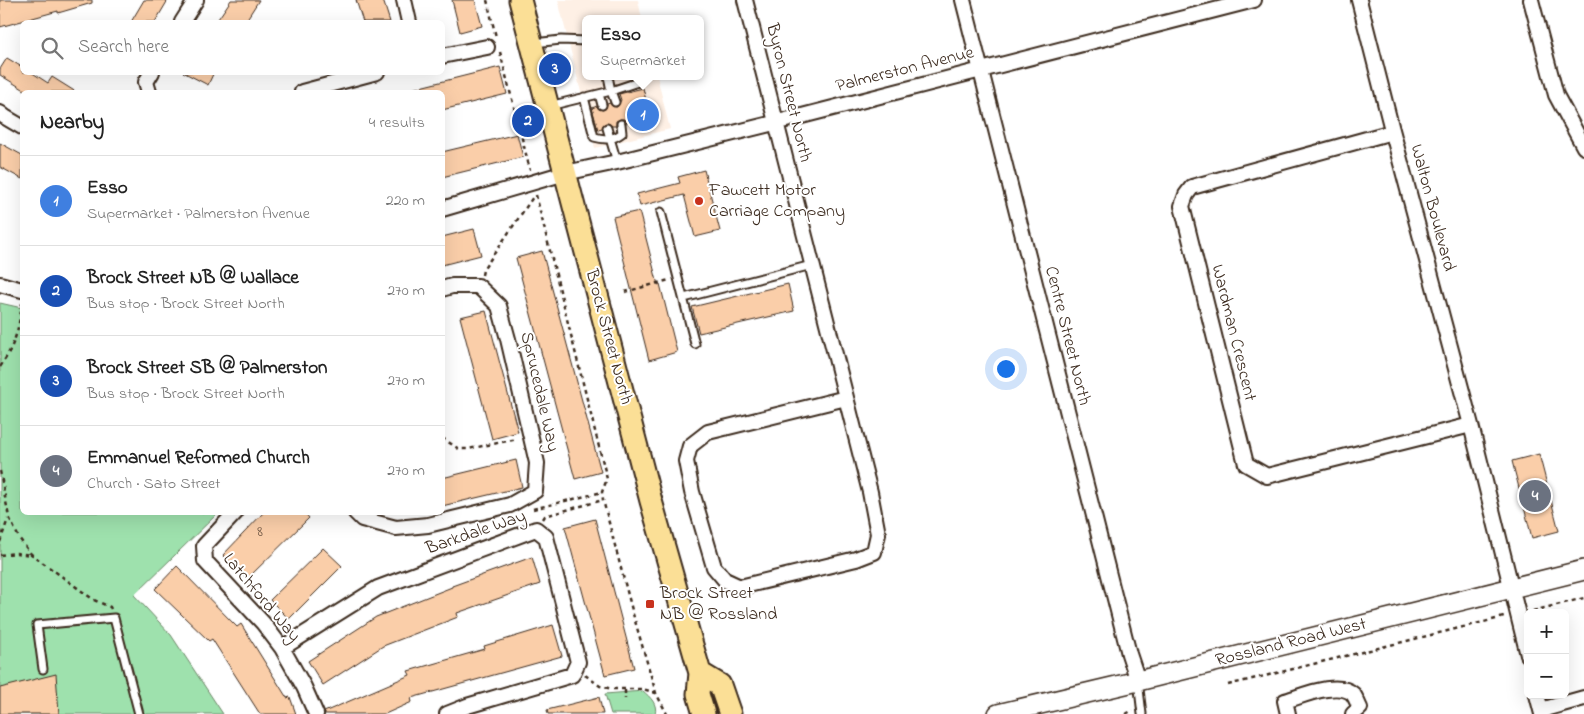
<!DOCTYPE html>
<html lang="en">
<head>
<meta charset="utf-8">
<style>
  :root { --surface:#fff; --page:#f2f2f2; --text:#222; --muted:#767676; --line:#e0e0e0; --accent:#c8321e }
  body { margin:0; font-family:"Indie Flower",sans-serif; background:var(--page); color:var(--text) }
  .controls { position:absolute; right:15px; bottom:15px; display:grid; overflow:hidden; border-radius:8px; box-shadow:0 5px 20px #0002 }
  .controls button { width:45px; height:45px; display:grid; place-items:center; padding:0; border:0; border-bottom:1px solid var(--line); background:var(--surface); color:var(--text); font:25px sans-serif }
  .you { position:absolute; left:1005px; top:368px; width:18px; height:18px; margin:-12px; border:4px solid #fff; border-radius:50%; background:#1a73e8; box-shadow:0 0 0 8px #1a73e833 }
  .badge { display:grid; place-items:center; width:32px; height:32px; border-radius:50%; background:var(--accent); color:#fff; font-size:16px; font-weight:700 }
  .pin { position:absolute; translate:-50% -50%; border:2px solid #fff; box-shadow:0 1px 5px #0006 }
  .popup { position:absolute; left:582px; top:15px; width:122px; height:65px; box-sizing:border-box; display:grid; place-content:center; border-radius:8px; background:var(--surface); filter:drop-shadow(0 1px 4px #0005); font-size:16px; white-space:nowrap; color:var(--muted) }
  .popup b { font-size:19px; color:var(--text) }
  .popup::after { content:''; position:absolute; left:50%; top:100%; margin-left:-10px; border:10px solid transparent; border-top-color:var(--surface) }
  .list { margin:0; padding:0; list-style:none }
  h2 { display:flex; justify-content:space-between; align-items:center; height:65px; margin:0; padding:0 20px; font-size:21px }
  h2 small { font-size:16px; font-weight:400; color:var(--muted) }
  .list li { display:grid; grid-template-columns:32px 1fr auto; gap:15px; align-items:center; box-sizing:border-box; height:90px; padding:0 20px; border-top:1px solid var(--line) }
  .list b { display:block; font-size:19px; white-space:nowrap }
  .list p { margin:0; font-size:16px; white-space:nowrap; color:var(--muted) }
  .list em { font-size:16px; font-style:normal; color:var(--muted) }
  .icon { flex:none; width:28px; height:28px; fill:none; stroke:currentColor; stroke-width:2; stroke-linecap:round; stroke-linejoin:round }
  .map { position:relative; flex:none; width:1584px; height:714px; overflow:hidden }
  .search { position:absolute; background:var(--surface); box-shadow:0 5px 20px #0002; left:20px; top:20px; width:425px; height:55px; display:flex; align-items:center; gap:12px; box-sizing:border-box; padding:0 18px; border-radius:8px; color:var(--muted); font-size:19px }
  .panel { position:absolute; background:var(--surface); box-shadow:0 5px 20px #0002; left:20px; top:90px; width:425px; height:425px; border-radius:8px }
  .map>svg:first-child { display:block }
</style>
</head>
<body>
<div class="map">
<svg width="1584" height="714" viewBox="0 0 1584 714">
  <rect width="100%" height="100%" fill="#fff"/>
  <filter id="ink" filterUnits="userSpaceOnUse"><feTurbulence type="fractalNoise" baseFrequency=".02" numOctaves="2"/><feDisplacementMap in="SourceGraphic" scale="10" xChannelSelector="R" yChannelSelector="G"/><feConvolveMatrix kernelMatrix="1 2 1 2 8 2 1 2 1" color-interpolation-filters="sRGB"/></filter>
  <g filter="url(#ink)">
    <!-- built -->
    <path fill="#fef0e5" d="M558 0H638L642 19H586V76H657L670 129 595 148Z"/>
    <!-- green -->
    <path fill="#9ee1ad" stroke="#6c8666" d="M0 303 22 308V512L218 513 134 595 171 635 223 714H0Z
      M643 691C650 697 658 704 655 714H611L605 694Z"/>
    <!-- building -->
    <path fill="#facea9" stroke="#3b2a1e" d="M0 0H92V3L58 13V11L0 27Z
      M144 0H168L155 22H131Z
      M231 0H259L245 22H216Z
      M356 0H383L390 22H363Z
      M452 0H475L482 26 460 32Z
      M7 58 22 67V72H31L48 83 52 77 76 92H28L0 75V69Z
      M500 67 507 94 442 110V92H413L412 89Z
      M183 72H214L208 85Z
      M643 88 650 117 626 123 624 119H620L616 121V126H612L610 124 606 123 603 125 602 129 598 130 592 108 597 106 599 109 603 110 606 108 607 104 610 103 612 106 617 107 621 100 619 94Z
      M517 134 523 157 442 177V152Z
      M0 143 22 155V179L0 167Z
      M704 170 720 231 695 237 684 195 640 206 637 194 680 183 678 177Z
      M639 211 658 285 660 284 677 352 649 360 613 217Z
      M474 229 481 255 442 265V237Z
      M542 251 601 472 575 479 516 258Z
      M788 284 794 311 699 333 692 307Z
      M486 311 518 432 492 439 460 317Z
      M1539 454 1559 531 1532 538 1512 461Z
      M516 460 522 487 442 506V478Z
      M264 512H304L309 518 247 579 223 555Z
      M595 519 634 668 605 675 565 527Z
      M323 548 342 566 289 619 270 600Z
      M532 557 540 584 457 613 458 617 383 646 323 685 308 661 376 617 452 587V586Z
      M177 566 237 627 241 624 287 698 290 697 296 714H260L212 639 209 641 155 589Z
      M553 625 562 656 411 698 412 702 385 714H325L324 712 410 675 408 671 485 649 484 646Z
      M56 674 59 714H0V688Z
      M599 697 603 714H548L547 710Z"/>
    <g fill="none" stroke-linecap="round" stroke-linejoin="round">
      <!-- service casing -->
      <g stroke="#3b2a1e" stroke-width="11">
        <path id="service" d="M534 43 561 40 586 41
          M599 94 602 105
          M584 97 594 137C605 140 613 140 622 133L621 124
          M615 102 611 91 638 82 640 76
          M549 106 611 91 608 76
          M607 128 617 162
          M661 212 695 344
          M684 298 812 265
          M43 669 37 625 114 618 139 714
          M1138 681 1142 714"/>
      </g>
      <!-- minor casing -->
      <g stroke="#3b2a1e" stroke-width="18">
        <path id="minor" d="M404 0 409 22
          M745 0 870 492 878 534 874 552 856 559 740 587 725 580 714 567 692 492 686 461 690 446 708 432 846 398
          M963 0 1129 654 1138 681
          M1359 0 1391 126 1471 425 1528 655
          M1531 0 1556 95 1584 147
          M182 22 196 0
          M442 56 487 47
          M149 92 146 82 152 72
          M302 92 377 72
          M0 113 5 117 22 127
          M1392 132 1192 187 1186 195 1182 206 1246 464 1267 476 1471 425
          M442 209 565 173 617 162 794 118 1254 0
          M0 284 22 290
          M236 512 204 546 205 561 263 623 282 648 304 687 316 714
          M355 512 362 519 396 528 428 525 510 505 535 491 537 463 508 339 499 306 478 286H452L442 289
          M282 648 378 588 536 529 546 537 578 662 572 675 467 706 447 714
          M1537 695 1542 714
          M1541 710 1584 698
          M1288 714 1285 701C1302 696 1338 680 1353 694 1356 698 1358 704 1360 708L1353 714"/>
      </g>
      <!-- secondary casing -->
      <g stroke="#3b2a1e" stroke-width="22">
        <path id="secondary" d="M998 714 1138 681 1584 570"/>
      </g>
      <!-- primary casing -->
      <g stroke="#3b2a1e" stroke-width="25">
        <path id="primary" d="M520 0 651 501 700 673 698 694 704 714
          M700 673 720 685 730 714"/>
      </g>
      <!-- path -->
      <path stroke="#3b2a1e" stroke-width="2.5" stroke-dasharray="4 4" stroke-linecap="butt" d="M487 0 496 37
        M500 52 530 170
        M536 195 607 479 602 492 603 500 633 614 656 693 667 714
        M482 275 483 270 533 197
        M625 292 669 280
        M0 367C15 345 19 329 22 303
        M442 438 459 449H468L517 439
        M0 471 9 517 19 538 31 554 94 600 110 607 111 609
        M533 509 602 492
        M543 519 545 516 603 500
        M0 542 8 519
        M0 555 16 553 33 555
        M1533 611 1584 598
        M585 675 600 686 612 689H643L656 693
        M1228 685 1504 617
        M625 690V699
        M1126 714 1133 710"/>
      <!-- service -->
      <use href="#service" stroke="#fff" stroke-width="7"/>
      <!-- minor -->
      <use href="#minor" stroke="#fff" stroke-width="14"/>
      <!-- secondary -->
      <use href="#secondary" stroke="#fff" stroke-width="19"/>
      <!-- primary -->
      <use href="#primary" stroke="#fbdf96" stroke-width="21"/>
    </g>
  </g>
  <!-- markers -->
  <g fill="#c8321e" stroke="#fff" stroke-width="2">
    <circle cx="699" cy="201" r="5"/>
    <rect x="645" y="599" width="10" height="10" rx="2.5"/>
  </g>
  <g text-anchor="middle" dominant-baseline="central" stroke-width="4" stroke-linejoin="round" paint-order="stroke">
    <!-- number labels -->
    <g font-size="15" fill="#6b5341">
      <text x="260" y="532">8</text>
    </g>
    <!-- street labels -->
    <g font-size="18" fill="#3b2a1e" stroke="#fff">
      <text transform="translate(905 70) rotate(-14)">Palmerston Avenue</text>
      <text transform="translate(788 93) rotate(76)">Byron Street North</text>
      <text transform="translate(1432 208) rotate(75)">Walton Boulevard</text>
      <text transform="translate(1233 333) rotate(76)">Wardman Crescent</text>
      <text transform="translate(1067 336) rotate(76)">Centre Street North</text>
      <text transform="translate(608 337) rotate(75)">Brock Street North</text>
      <text transform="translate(539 392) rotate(77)">Sprucedale Way</text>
      <text transform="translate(476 533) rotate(-19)">Barkdale Way</text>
      <text transform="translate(261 598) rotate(50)">Latchford Way</text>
      <text transform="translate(1291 643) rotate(-14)">Rossland Road West</text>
    </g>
    <!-- poi labels -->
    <g font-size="18" fill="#3b2a1e" stroke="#fff" text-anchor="start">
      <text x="709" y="191">Fawcett Motor<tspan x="709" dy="21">Carriage Company</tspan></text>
      <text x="660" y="594">Brock Street<tspan x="660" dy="21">NB @ Rossland</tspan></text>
    </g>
  </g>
</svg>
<div class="controls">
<button>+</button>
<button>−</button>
</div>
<div class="you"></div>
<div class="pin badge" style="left:643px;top:115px;background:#3f7fe0">1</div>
<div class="popup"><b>Esso</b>Supermarket</div>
<div class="pin badge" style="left:528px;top:121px;background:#1a4fb4">2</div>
<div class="pin badge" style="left:555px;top:69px;background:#1a4fb4">3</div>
<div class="pin badge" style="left:1535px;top:496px;background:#6b7280">4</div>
<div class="search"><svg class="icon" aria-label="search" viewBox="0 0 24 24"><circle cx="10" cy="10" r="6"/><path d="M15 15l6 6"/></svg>Search here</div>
<section class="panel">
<h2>Nearby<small>4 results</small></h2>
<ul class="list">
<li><span class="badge" style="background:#3f7fe0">1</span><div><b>Esso</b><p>Supermarket · Palmerston Avenue</p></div><em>220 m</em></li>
<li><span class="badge" style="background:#1a4fb4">2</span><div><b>Brock Street NB @ Wallace</b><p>Bus stop · Brock Street North</p></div><em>270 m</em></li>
<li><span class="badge" style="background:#1a4fb4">3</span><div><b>Brock Street SB @ Palmerston</b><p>Bus stop · Brock Street North</p></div><em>270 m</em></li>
<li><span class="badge" style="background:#6b7280">4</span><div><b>Emmanuel Reformed Church</b><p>Church · Sato Street</p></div><em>270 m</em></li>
</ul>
</section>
</div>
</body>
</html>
